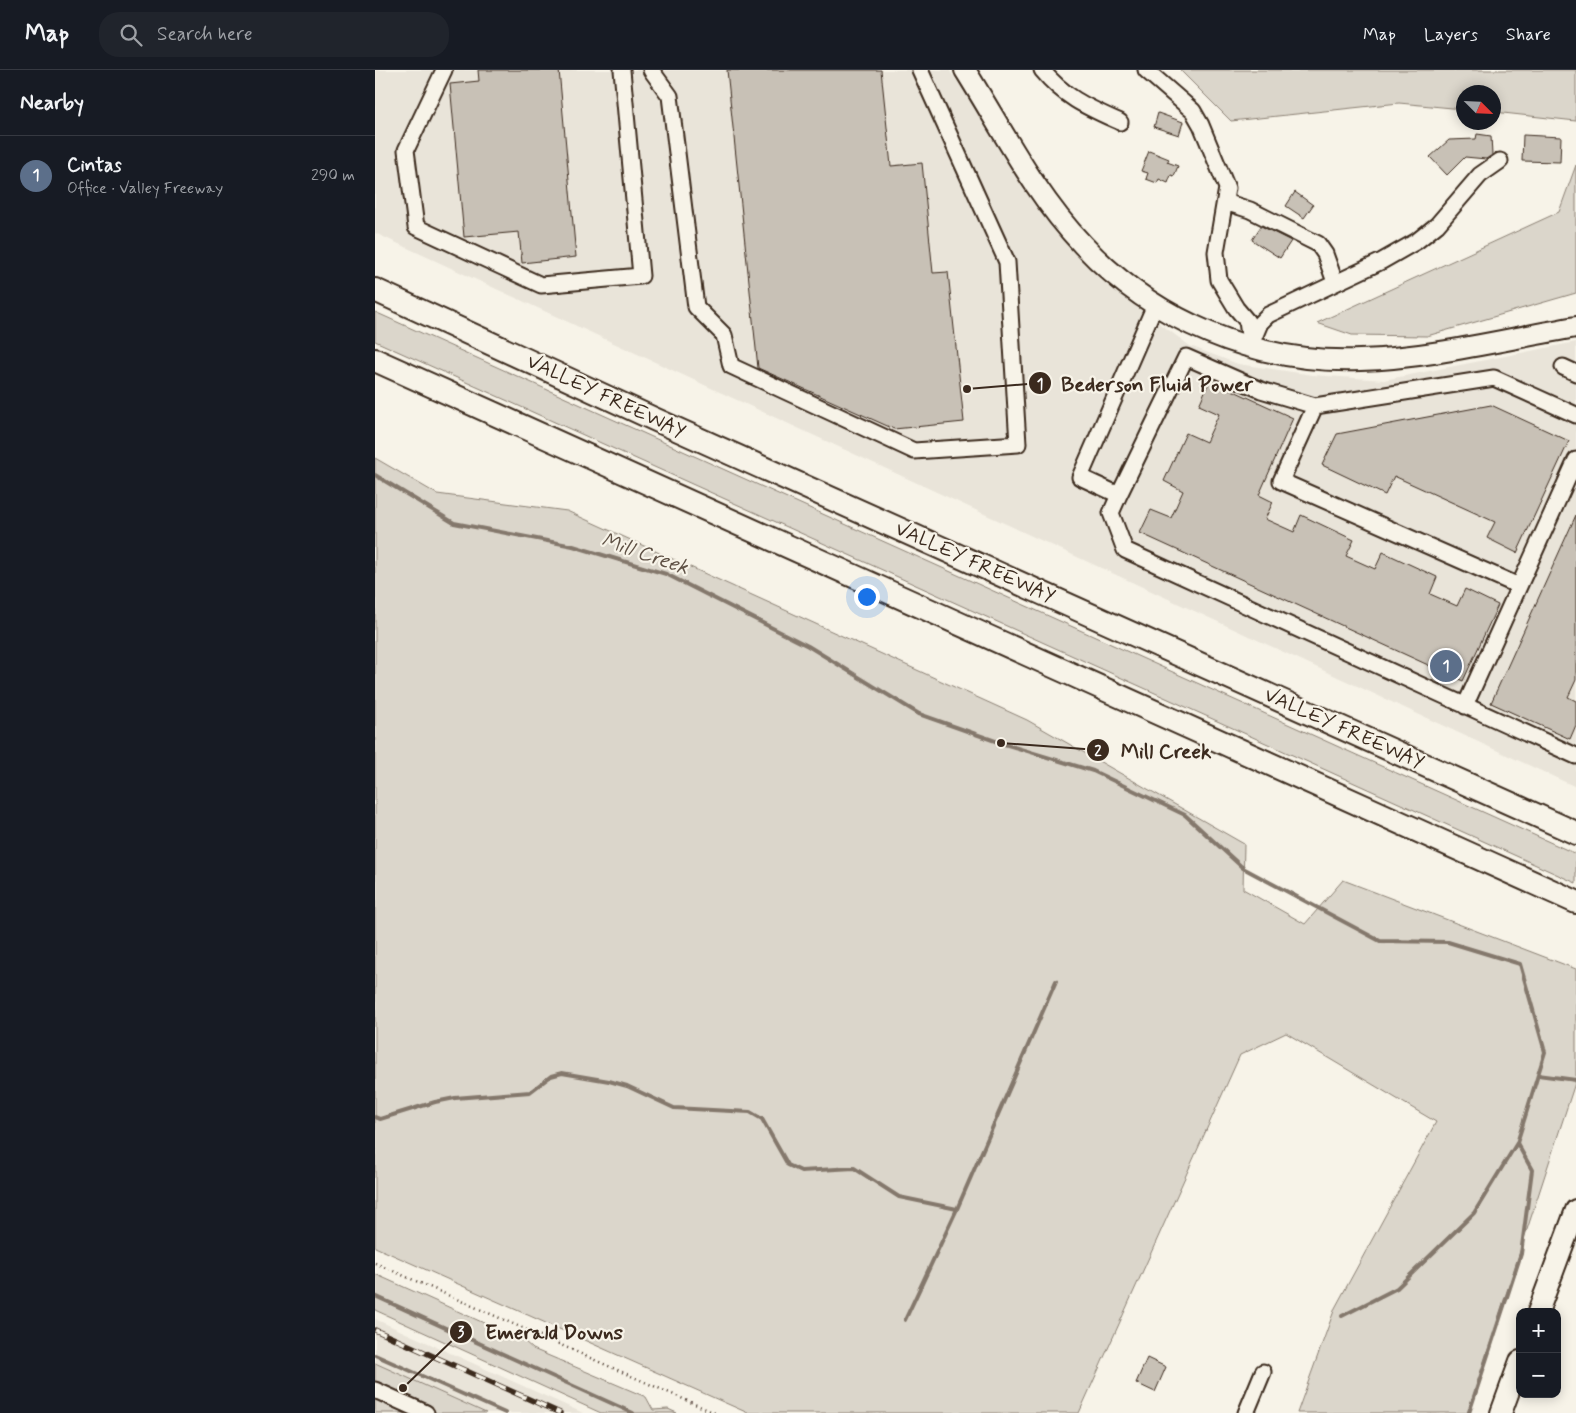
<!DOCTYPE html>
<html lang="en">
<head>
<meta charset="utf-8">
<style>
  :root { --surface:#171b24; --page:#20242c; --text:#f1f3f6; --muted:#9ea1a6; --line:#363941; --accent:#ea580c }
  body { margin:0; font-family:Mynerve,sans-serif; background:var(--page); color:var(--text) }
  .controls { position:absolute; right:15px; bottom:15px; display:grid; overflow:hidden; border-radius:10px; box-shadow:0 2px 12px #0003 }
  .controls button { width:45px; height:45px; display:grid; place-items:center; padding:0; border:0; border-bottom:1px solid var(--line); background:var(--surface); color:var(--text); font:25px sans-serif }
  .compass { position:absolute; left:1081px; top:15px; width:45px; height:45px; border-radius:50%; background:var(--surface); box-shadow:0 2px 12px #0003; rotate:114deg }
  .you { position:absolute; left:491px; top:526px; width:18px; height:18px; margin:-12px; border:4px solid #fff; border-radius:50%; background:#1a73e8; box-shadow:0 0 0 8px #1a73e833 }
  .badge { display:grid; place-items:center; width:32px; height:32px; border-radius:50%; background:var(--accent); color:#fff; font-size:16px; font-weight:700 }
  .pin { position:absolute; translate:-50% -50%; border:2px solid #fff; box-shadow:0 1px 5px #0006 }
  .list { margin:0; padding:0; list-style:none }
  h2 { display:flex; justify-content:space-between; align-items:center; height:65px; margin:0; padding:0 20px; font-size:21px }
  h2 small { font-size:16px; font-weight:400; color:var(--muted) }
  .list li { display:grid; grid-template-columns:32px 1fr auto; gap:15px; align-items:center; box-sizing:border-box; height:80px; padding:0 20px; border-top:1px solid var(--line) }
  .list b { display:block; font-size:19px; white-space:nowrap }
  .list p { margin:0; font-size:16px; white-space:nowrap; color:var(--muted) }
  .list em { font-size:16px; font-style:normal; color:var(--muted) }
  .icon { flex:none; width:28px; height:28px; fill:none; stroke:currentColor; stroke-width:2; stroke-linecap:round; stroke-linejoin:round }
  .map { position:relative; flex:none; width:1201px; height:1343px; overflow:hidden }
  header { display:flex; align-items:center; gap:30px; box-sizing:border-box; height:70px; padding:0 25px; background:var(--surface); border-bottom:1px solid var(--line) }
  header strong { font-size:24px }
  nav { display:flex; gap:28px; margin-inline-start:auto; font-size:18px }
  .search { width:350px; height:45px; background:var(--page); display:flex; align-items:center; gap:12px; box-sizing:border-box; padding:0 18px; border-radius:20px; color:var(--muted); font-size:19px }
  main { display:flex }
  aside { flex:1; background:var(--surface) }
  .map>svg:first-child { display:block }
</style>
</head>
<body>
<header>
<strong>Map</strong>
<div class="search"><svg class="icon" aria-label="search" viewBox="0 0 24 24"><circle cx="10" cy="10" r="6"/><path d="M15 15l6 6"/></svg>Search here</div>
<nav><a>Map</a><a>Layers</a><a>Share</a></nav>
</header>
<main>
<aside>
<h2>Nearby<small></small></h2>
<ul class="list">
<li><span class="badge" style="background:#5c6f8a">1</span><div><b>Cintas</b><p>Office · Valley Freeway</p></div><em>290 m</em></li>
</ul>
</aside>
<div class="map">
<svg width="1201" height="1343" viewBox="0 0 1201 1343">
  <rect width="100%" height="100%" fill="#f7f3e8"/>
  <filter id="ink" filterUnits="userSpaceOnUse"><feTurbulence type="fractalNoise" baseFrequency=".02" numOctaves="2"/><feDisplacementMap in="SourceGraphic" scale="10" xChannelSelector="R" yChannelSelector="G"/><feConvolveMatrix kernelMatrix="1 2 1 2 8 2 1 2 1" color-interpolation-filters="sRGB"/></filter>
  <g filter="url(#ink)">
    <!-- built -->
    <path fill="#e9e4d9" d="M0 0H574L724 208 815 276 863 294 938 305 1009 310 1201 272V717L0 163Z
      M0 1249 208 1343H111L0 1293Z"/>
    <!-- green -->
    <path fill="#dbd6cb" stroke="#8b8074" d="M805 0H1201V51L1119 42 1118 22H1088V39L1024 33 856 51Z
      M1201 95V223L1052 266 977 265 942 253 1184 142Z
      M0 242 1201 784V813L0 271Z
      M0 388 62 424 192 441 652 650 869 774 868 819 930 854 968 810 1201 899V1010L1092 1343H922L960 1238 1061 1052 911 963 865 985 704 1343H373L0 1177Z
      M0 1204 149 1271 158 1279 271 1327 278 1340 293 1339 302 1343H226L0 1240Z
      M0 1293 111 1343H0Z"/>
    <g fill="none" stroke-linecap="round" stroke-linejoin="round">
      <!-- stream -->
      <path stroke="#84786c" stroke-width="4" d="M0 405 79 453 198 476 291 504 433 576 544 644 626 673 718 701 810 745 868 798 1005 871 1073 872 1145 894 1170 982 1142 1073 1099 1143 1022 1218 967 1246
        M1163 1005 1201 1010
        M0 1047 5 1049 60 1032 80 1028 155 1022 176 1006 187 1003 234 1011 252 1016 299 1038 375 1042 387 1049 413 1095 426 1101 479 1098 524 1127 582 1139
        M0 1226 258 1343
        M530 1250 582 1139 681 911
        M0 1285 130 1343
        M1094 1343 1146 1184 1157 1100 1142 1073"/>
    </g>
    <!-- building -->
    <path fill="#c8c1b6" stroke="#3b2a1e" d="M103 0H184L201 187 147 193 144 162 89 167 75 14 104 11Z
      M352 0H506L516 96 547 93 558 203 573 202 589 352 519 359 383 298Z
      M783 43 808 52 804 65 779 57Z
      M1102 64 1116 66 1117 85 1111 89 1090 87 1072 105 1055 87 1074 70 1101 69Z
      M1148 65 1186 67 1185 92 1147 91Z
      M774 81 794 89 792 92 803 96 799 106 796 105 793 113 784 109 782 113 771 109 773 103 766 101Z
      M920 122 938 135 929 148 911 136Z
      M886 156 916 171 905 188 877 170Z
      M835 310 918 348 884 425 898 432 890 449 919 462 926 445 979 470 971 486 1000 499 1008 482 1062 507 1055 524 1082 536 1090 519 1123 535 1088 611 765 463 776 440 796 448 808 421 789 411 811 363 831 372 844 344 824 335Z
      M1116 335 1194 371 1142 483 1112 468 1120 452 1019 406 1010 425 947 395 962 364Z
      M1201 445V610L1193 627 1201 631V655L1195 669 1116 633Z
      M772 1288 791 1297 780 1322 761 1313Z"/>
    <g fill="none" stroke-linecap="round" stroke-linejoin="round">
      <!-- minor casing -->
      <g stroke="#3b2a1e" stroke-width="19">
        <path id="minor" d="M69 0 31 80 41 157 166 215 266 206 247 0
          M276 0 295 26 321 237 349 265 356 296 539 381 643 374 632 192 545 0
          M667 0C690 28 712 37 745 52
          M771 0 818 41 826 55 852 118 841 182 844 210 861 238 872 251 875 273
          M850 132 875 140 943 174 950 184 960 212
          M780 235 705 407 744 425 736 443 750 480 1201 686
          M875 277 885 253 893 245 1007 191 1042 171 1062 155 1105 105 1125 91
          M1188 297 1201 303
          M940 336 906 411 1144 516
          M744 425 811 287 886 320 940 336 1119 308 1201 345
          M1090 636 1201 390
          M0 1320 51 1343
          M871 1343 888 1302"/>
      </g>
      <!-- major casing -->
      <g stroke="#3b2a1e" stroke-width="24">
        <path id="major" d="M590 0C627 59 660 125 708 175 779 251 881 294 985 290 1057 288 1130 269 1201 257
          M1163 1242 1201 1140
          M1126 1343 1145 1291"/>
      </g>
      <!-- highway casing -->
      <g stroke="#3b2a1e" stroke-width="26">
        <path id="highway" d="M0 220 279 349 1201 763
          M0 290 1201 832"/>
      </g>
      <!-- path -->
      <path stroke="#3b2a1e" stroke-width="2.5" stroke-dasharray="1 4" stroke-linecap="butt" d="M0 1193 340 1343"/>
      <!-- minor -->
      <use href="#minor" stroke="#f7f3e8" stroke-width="15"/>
      <!-- major -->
      <use href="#major" stroke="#f7f3e8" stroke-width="20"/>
      <!-- highway -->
      <use href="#highway" stroke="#f7f3e8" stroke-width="22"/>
      <!-- rail casing -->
      <g stroke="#3b2a1e" stroke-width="5.5">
        <path id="rail" d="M0 1260 185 1343"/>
      </g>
      <!-- rail -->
      <use href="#rail" stroke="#f7f3e8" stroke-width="4" stroke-dasharray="11" stroke-linecap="butt"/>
    </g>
  </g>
  <g text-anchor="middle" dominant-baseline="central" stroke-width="4.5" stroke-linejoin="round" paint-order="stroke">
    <!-- street labels -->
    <g font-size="20" fill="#3b2a1e" stroke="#f7f3e8">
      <text transform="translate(231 327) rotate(25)">VALLEY FREEWAY</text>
      <text transform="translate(600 493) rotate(24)">VALLEY FREEWAY</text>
      <text transform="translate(969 659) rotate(24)">VALLEY FREEWAY</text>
    </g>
    <!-- water labels -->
    <g font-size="21" font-style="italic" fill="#5f5145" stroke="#f7f3e8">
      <text transform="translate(270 484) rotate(19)">Mill Creek</text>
    </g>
  </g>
  <!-- callouts -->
  <path fill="none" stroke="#3b2a1e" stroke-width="2" d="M592 319L665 313M626 673L723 680M28 1318L86 1262"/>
  <g fill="#3b2a1e" stroke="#f7f3e8" stroke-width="2">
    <circle cx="592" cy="319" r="5"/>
    <circle cx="626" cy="673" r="5"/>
    <circle cx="28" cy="1318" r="5"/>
    <circle cx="665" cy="313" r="12"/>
    <circle cx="723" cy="680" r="12"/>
    <circle cx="86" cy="1262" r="12"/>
  </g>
  <g font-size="15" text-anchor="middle" font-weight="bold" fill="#fff">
    <text x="665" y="319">1</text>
    <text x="723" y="686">2</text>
    <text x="86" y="1267">3</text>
  </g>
  <g font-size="21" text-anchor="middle" font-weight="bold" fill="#3b2a1e" stroke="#f7f3e8" stroke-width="4.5" stroke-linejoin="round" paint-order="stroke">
    <text x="782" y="321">Bederson Fluid Power</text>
    <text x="791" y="688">Mill Creek</text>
    <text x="179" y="1269">Emerald Downs</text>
  </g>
</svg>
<div class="controls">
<button>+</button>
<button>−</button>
</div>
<svg class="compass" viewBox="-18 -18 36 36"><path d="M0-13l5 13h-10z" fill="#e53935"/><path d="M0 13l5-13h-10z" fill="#9ea1a6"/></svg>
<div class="you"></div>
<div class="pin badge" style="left:1071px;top:596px;background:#5c6f8a">1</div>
</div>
</main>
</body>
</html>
